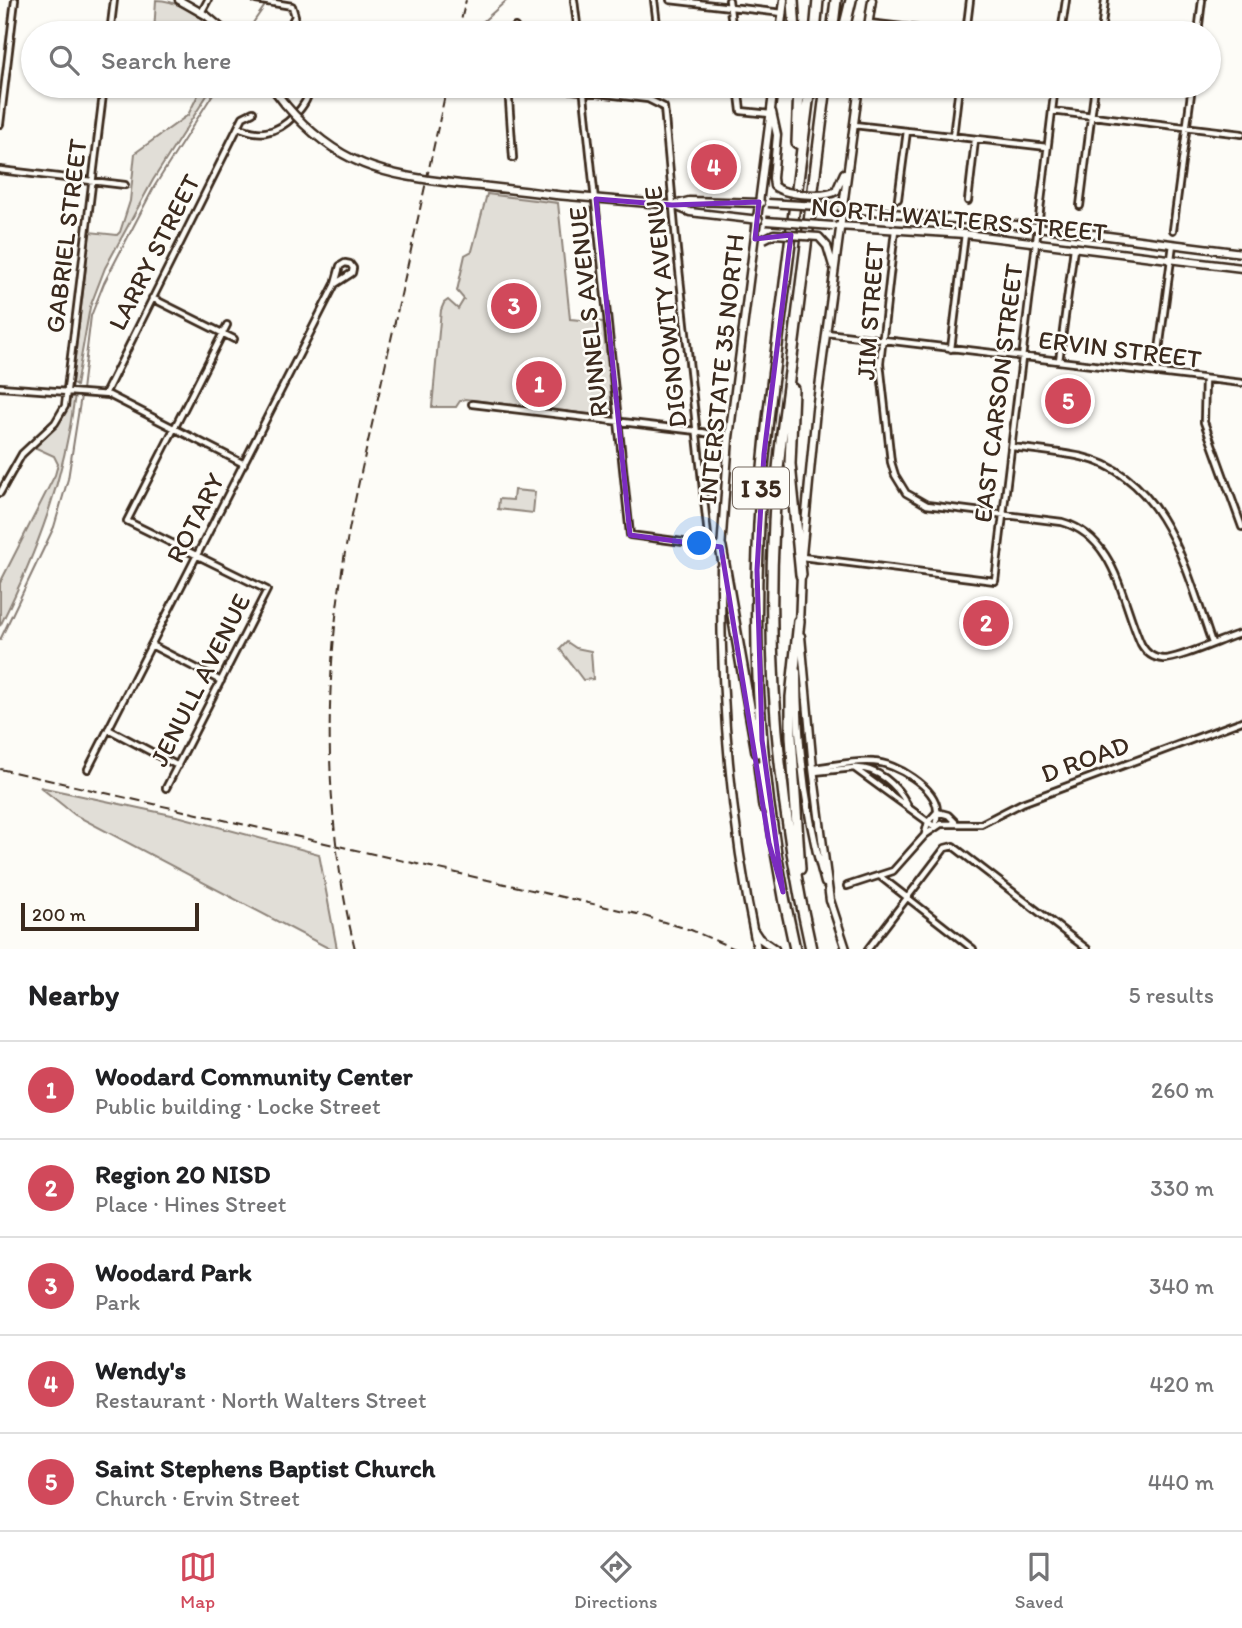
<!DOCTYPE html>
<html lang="en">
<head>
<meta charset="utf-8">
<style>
  :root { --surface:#fff; --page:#f6f6f6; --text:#202124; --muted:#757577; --line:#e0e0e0; --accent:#d1495b }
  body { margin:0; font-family:Itim,sans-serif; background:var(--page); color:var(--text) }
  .scale { position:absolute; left:21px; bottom:18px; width:178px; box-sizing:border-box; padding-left:7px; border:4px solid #3b2a1e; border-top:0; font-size:19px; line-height:24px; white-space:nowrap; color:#3b2a1e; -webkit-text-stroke:5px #fdfcf7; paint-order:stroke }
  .you { position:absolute; left:700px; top:544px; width:24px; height:24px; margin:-18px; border:5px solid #fff; border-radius:50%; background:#1a73e8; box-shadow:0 0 0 10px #1a73e833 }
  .badge { display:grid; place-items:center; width:46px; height:46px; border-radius:50%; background:var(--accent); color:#fff; font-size:23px; font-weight:700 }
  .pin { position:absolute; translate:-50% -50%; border:4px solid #fff; box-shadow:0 2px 7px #0006 }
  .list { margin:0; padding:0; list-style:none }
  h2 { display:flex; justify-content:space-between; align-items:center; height:91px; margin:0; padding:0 28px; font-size:30px }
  h2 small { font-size:23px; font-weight:400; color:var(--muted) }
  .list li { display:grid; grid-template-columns:46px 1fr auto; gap:21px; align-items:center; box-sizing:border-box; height:98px; padding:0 28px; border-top:2px solid var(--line) }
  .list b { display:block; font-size:26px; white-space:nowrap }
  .list p { margin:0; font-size:23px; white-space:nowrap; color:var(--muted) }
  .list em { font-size:23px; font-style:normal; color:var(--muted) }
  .icon { flex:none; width:38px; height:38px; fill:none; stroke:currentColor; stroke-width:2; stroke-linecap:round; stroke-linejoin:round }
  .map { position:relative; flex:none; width:1242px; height:949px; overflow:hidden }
  .search { position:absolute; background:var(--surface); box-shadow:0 2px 5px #0004; left:21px; right:21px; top:21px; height:77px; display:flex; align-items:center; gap:18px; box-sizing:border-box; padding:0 24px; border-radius:38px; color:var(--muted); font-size:26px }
  .sheet { height:581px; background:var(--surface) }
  nav { display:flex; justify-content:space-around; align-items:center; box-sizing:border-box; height:98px; border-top:2px solid var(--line); background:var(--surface); font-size:19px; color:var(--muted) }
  nav a { display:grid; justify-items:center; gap:4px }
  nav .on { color:var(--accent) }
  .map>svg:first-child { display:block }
</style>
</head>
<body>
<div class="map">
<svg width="1242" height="949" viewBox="0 0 1242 949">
  <rect width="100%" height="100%" fill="#fdfcf7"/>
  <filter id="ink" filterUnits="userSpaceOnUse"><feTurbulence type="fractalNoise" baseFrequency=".0143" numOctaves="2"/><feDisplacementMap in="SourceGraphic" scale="14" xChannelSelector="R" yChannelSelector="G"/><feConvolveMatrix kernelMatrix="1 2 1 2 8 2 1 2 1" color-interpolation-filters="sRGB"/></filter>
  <g filter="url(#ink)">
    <!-- green -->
    <path fill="#e1ded7" stroke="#8e847a" stroke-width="2" d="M156 0C179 0 203 18 220 33H154Z
      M166 86H213L153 180 105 268 90 307 76 386 72 383 73 375 90 232 117 235 120 232 130 201 135 153 188 115 200 91Z
      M487 194 558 203 570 319 603 322 613 417 465 399 460 401 456 407H432L441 310 444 303 448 300 458 309 464 299 457 291 465 255 472 251Z
      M75 395C64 480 38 550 0 626V583L55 475 58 464 54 456 34 447C51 432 64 420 70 398Z
      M514 490 535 492 533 513 498 509 499 499 513 500Z
      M567 642 576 648 591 651 593 679 583 680 560 649Z
      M40 787 181 817 319 854 337 949H330L75 815Z"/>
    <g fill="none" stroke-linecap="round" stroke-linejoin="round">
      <!-- stream -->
      <path stroke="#887d74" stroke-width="2" d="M478 26 507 0
        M246 33 266 4
        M82 390 91 316 104 283 154 187 218 86
        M0 640 54 527 68 479 81 396"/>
      <!-- minor casing -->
      <g stroke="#3b2a1e" stroke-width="10">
        <path id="minor" d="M256 0 292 6 295 16 286 33
          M574 0 578 33
          M654 0 658 33
          M670 0 783 13
          M729 0 733 33
          M201 13 208 0
          M869 23 952 33
          M110 33 114 0
          M514 33 515 27
          M966 33 970 0
          M1061 33 1066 0
          M1101 33 1105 0
          M1198 33 1202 0
          M508 86 513 158
          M539 86 648 99 664 107 677 251 709 545
          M583 86 630 535 721 547
          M738 86 741 111 770 114
          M1052 111 1242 134
          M0 124 15 0
          M854 125 1047 147
          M238 127C247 130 256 134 266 132 284 130 311 104 309 86
          M953 137 959 86
          M0 170 125 185
          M898 199 907 131
          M968 201 975 140
          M1080 206 1095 86
          M895 230 880 363 891 462 895 475 906 493 927 505 1062 522C1116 537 1121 600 1141 644 1146 653 1152 658 1163 659 1177 660 1225 638 1242 633
          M1173 230 1192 86
          M152 298 234 339
          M826 333 1242 383
          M951 349 965 234
          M1059 361 1074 248
          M1156 373 1173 244
          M1205 379 1204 422 1242 527
          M0 387 109 395 244 464
          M105 394 243 117 253 112
          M472 404 697 431 729 438
          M1012 447C1035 450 1059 452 1082 457 1166 476 1187 573 1212 643
          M0 493 22 454 55 423 65 406 104 86
          M802 557 995 581 1055 86
          M151 645 221 681
          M108 729 178 766
          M813 768C833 766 854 760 874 762 895 763 936 787 937 810 938 816 936 822 935 827L854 768 814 772
          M855 768C877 767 897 785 907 804
          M88 769 335 284 340 266 345 263 350 264 353 268 352 273 335 284
          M166 788 267 590 127 521 227 325
          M925 834 928 822 937 812 948 815 955 822
          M881 877 973 949
          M847 886 893 871 925 835 941 824H981L1022 803 1242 721
          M868 949 945 848 953 846 1087 949"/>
      </g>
      <!-- secondary casing -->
      <g stroke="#3b2a1e" stroke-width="11">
        <path id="secondary" d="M179 0 207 16 227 33
          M780 33 784 0
          M867 33 872 0
          M271 86 285 104
          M772 112 777 135 773 178 774 186
          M836 191 844 173
          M556 195 672 205 690 212 759 220
          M674 205 689 201 761 203
          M841 208 1037 227 1242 253
          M838 226 965 234 1242 268
          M827 246 833 266
          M721 550 729 438 774 86
          M802 555 816 410 859 86
          M721 568C720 696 730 823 757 949
          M799 625 801 573
          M801 636 813 768 830 901
          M797 672C797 743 805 814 825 883
          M830 900 846 949
          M755 932 759 938 775 949"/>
      </g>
      <!-- motorway casing -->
      <g stroke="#3b2a1e" stroke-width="14">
        <path id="motorway" d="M793 0 795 33
          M815 33 818 0
          M832 33 836 0
          M843 33 851 0
          M797 143 799 86
          M793 389 790 464 801 575
          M721 547 757 752
          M799 621 791 697V736L800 869
          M759 766 764 807
          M795 949C765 819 752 683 758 549 760 478 769 408 778 338 788 254 799 170 810 86
          M811 949C779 809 766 666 774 523 777 454 789 386 797 317 807 240 816 163 826 86"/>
      </g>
      <!-- minor -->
      <use href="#minor" stroke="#fdfcf7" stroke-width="4.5"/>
      <!-- secondary -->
      <use href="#secondary" stroke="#fdfcf7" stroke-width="6"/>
      <!-- motorway -->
      <use href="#motorway" stroke="#fdfcf7" stroke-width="9"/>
      <!-- rail -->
      <path stroke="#3b2a1e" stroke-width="2" stroke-dasharray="10 5" stroke-linecap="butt" d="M458 33 466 0
        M0 769 637 914 691 930 735 949
        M355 949C325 827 323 695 342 571 352 505 369 440 383 375 405 278 426 182 447 86"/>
      <!-- secondary-bridge casing -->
      <g stroke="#3b2a1e" stroke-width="11" stroke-linecap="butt">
        <path id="secondary-bridge" d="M285 104C337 166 384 175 460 184 492 187 524 191 556 195
          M774 186C784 195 826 198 836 191
          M768 203 835 207
          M766 221 833 226
          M764 239 774 234 819 237 827 246"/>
      </g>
      <!-- secondary-bridge -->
      <use href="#secondary-bridge" stroke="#fdfcf7" stroke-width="6"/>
    </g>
  </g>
  <!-- marked area -->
  <path fill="none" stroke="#7b2cbf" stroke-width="5" stroke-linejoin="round" d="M596 199 672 205 759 202 755 239 791 235 764 454 757 570 762 740 783 892 769 843 721 547 630 535Z"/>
  <g text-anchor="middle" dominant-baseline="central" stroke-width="5" stroke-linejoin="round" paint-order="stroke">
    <!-- shield labels -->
    <rect fill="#fdfcf7" stroke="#75695f" stroke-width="2" x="733" y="467.5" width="56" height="41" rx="5"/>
    <g font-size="24" font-weight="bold" fill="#3b2a1e">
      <text x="761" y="488">I 35</text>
    </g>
    <!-- street labels -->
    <g font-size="26" fill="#3b2a1e" stroke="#fdfcf7">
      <text transform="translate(959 219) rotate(5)">NORTH WALTERS STREET</text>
      <text transform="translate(66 236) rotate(-83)">GABRIEL STREET</text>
      <text transform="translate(154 252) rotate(-63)">LARRY STREET</text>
      <text transform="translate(665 307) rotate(-96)">DIGNOWITY AVENUE</text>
      <text transform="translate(870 311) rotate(-86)">JIM STREET</text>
      <text transform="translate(588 312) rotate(-96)">RUNNELS AVENUE</text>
      <text transform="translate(1120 349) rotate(7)">ERVIN STREET</text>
      <text transform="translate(721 369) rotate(-84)">INTERSTATE 35 NORTH</text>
      <text transform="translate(998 393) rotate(-83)">EAST CARSON STREET</text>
      <text transform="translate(195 518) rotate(-63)">ROTARY</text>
      <text transform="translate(200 680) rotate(-63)">JENULL AVENUE</text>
      <text transform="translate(1085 759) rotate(-20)">D ROAD</text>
    </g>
  </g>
</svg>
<div class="scale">200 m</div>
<div class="you"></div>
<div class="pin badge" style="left:539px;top:384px">1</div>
<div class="pin badge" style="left:986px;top:623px">2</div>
<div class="pin badge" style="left:514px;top:306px">3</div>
<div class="pin badge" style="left:714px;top:167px">4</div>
<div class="pin badge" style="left:1068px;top:401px">5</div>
<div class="search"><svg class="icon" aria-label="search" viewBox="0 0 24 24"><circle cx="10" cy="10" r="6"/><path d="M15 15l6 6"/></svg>Search here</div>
</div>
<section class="sheet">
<h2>Nearby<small>5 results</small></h2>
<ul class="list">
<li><span class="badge">1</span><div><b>Woodard Community Center</b><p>Public building · Locke Street</p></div><em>260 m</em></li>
<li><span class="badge">2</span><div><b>Region 20 NISD</b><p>Place · Hines Street</p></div><em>330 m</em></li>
<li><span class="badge">3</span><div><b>Woodard Park</b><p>Park</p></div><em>340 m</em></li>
<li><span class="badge">4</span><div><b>Wendy's</b><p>Restaurant · North Walters Street</p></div><em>420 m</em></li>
<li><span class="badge">5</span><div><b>Saint Stephens Baptist Church</b><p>Church · Ervin Street</p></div><em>440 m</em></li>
</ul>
</section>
<nav>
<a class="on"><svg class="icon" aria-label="map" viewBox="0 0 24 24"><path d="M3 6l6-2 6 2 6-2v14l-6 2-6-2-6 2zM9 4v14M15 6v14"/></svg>Map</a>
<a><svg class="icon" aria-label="directions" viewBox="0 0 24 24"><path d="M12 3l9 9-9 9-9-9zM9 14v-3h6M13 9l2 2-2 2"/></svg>Directions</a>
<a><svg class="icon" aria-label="saved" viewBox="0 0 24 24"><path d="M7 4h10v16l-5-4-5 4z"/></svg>Saved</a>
</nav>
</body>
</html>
